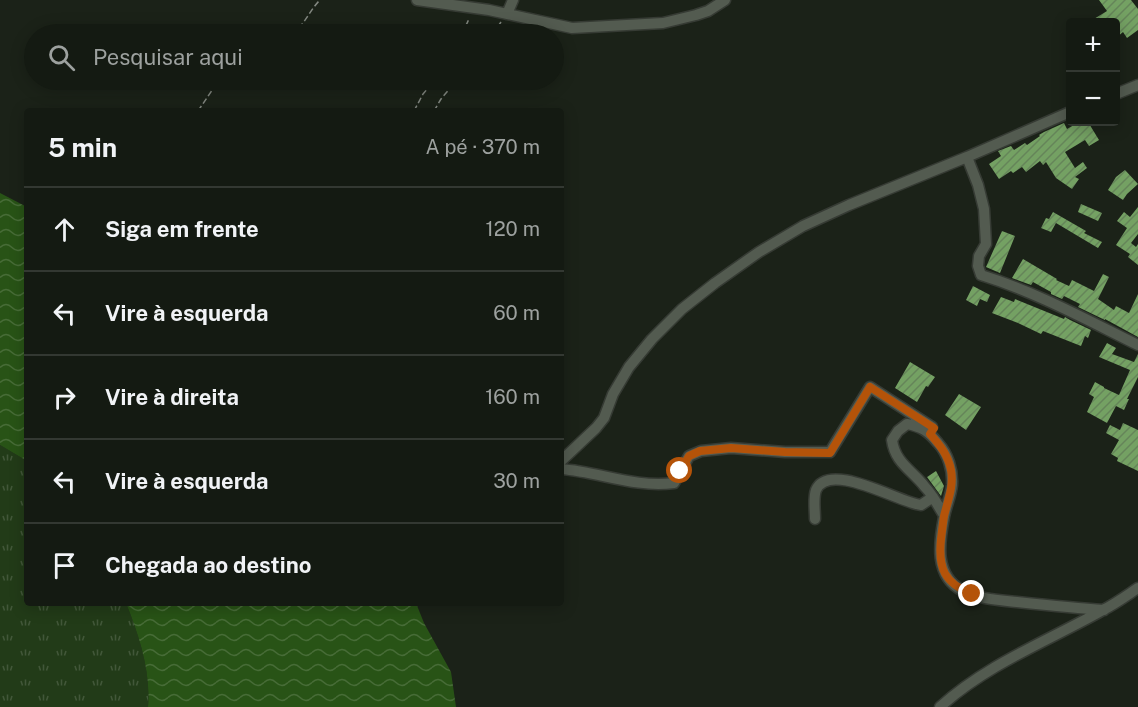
<!DOCTYPE html>
<html lang="pt">
<head>
<meta charset="utf-8">
<style>
  :root { --surface:#141a12; --page:#1d231b; --text:#f1f3f6; --muted:#9da19f; --line:#333832 }
  body { margin:0; font-family:"Public Sans",sans-serif; background:var(--page); color:var(--text) }
  .controls { position:absolute; right:18px; top:18px; display:grid; overflow:hidden; border-radius:6px; box-shadow:0 3px 15px #0003 }
  .controls button { width:54px; height:54px; display:grid; place-items:center; padding:0; border:0; border-bottom:2px solid var(--line); background:var(--surface); color:var(--text); font:30px sans-serif }
  .stop { position:absolute; width:18px; height:18px; margin:-14px; border:4px solid #b45309; border-radius:50%; background:#fff }
  .stop.end { background:#b45309; border-color:#fff; box-shadow:0 2px 6px #0008 }
  .list { margin:0; padding:0; list-style:none }
  h2 { display:flex; justify-content:space-between; align-items:center; height:78px; margin:0; padding:0 24px; font-size:26px }
  h2 small { font-size:20px; font-weight:400; color:var(--muted) }
  .list li { display:grid; grid-template-columns:39px 1fr auto; gap:18px; align-items:center; box-sizing:border-box; height:84px; padding:0 24px; border-top:2px solid var(--line) }
  .list b { display:block; font-size:22px; white-space:nowrap }
  .list em { font-size:20px; font-style:normal; color:var(--muted) }
  .icon { flex:none; width:33px; height:33px; fill:none; stroke:currentColor; stroke-width:2; stroke-linecap:round; stroke-linejoin:round }
  .map { position:relative; flex:none; width:1138px; height:707px; overflow:hidden }
  .search { position:absolute; background:var(--surface); box-shadow:0 3px 15px #0003; left:24px; top:24px; width:540px; height:66px; display:flex; align-items:center; gap:15px; box-sizing:border-box; padding:0 21px; border-radius:33px; color:var(--muted); font-size:22px }
  .panel { position:absolute; background:var(--surface); box-shadow:0 3px 15px #0003; left:24px; top:108px; width:540px; height:498px; border-radius:6px }
  .map>svg:first-child { display:block }
</style>
</head>
<body>
<div class="map">
<svg width="1138" height="707" viewBox="0 0 1138 707">
  <defs>
    <pattern id="grass-tufts" width="24" height="20" patternUnits="userSpaceOnUse" patternTransform="scale(1.5)"><rect width="24" height="20" fill="#223b18"/><path d="M3 7l-1-3M5 7V3M7 7l1-3M15 17l-1-3M17 17v-4M19 17l1-3" fill="none" stroke="#425739"/></pattern>
    <pattern id="water-waves" width="16" height="10" patternUnits="userSpaceOnUse" patternTransform="scale(1.5)"><rect width="16" height="10" fill="#285316"/><path d="M0 5q4-4 8 0t8 0" fill="none" stroke="#476c37"/></pattern>
    <pattern id="building-hatch" width="6" height="6" patternUnits="userSpaceOnUse" patternTransform="scale(1.5)"><rect width="6" height="6" fill="#74a163"/><path d="M-1 1l2-2M0 6l6-6M5 7l2-2" fill="none" stroke="#658559"/></pattern>
  </defs>
  <rect width="100%" height="100%" fill="#1b2218"/>
  <!-- grass -->
  <path fill="url(#grass-tufts)" d="M0 445 27 461V603H126C139 635 151 672 148 707H0Z"/>
  <!-- water -->
  <path fill="url(#water-waves)" d="M0 193 27 207V461L0 445Z
    M126 603H416L424 623 451 672 456 707H148C151 672 139 635 126 603Z"/>
  <!-- building -->
  <path fill="url(#building-hatch)" d="M1099 0H1131L1138 9V30L1127 38 1123 32 1116 38V22H1089L1107 11Z
    M1079 122H1088L1099 140 1089 146 1085 140 1065 152 1075 168 1083 162 1087 168 1075 177 1079 179 1072 189 1056 178 1046 162 1043 165 1040 161 1026 172 1022 167 1013 173 1011 171 999 179 989 164 1001 156 998 151 1011 146 1014 150 1025 143 1027 145 1040 136 1039 135 1044 132 1064 123 1067 129Z
    M1125 170 1138 184 1127 194 1123 200 1108 190 1116 177Z
    M1081 204 1102 213 1098 221 1078 212Z
    M1138 207V234L1131 243 1136 247 1138 244V265L1128 257 1130 254 1116 245 1127 228 1117 221 1124 212 1130 217Z
    M1053 212 1086 231 1084 233 1102 242 1098 248 1056 223 1051 232 1041 228 1046 218 1049 219Z
    M1002 231 1015 236 1000 273 986 267Z
    M1023 259 1057 279 1056 280 1069 286 1072 280 1094 291 1103 274 1109 277 1098 299 1114 310 1116 306 1129 313 1138 294V337L1105 319V320L1078 307 1080 304 1064 296 1062 299 1051 294V292L1033 282 1031 285 1012 278Z
    M973 286 990 295 987 302 980 299 977 306 966 300Z
    M1001 297 1014 302 1015 299 1064 319 1065 317 1070 320 1091 330 1088 338 1085 336 1081 346 1043 331 1041 334 1018 323 992 313Z
    M1107 343 1116 348 1112 354 1134 362 1138 354V377L1127 399H1129L1124 410 1116 406 1107 423 1087 412 1094 397 1089 394 1095 382 1104 387V388L1119 395 1130 370 1099 357Z
    M910 362 935 377 928 387 926 386 917 402 895 388Z
    M959 394 981 407 966 430 945 415Z
    M1123 423 1138 430V471L1117 461 1118 458 1111 454 1119 440 1106 433 1110 425 1120 430Z
    M936 471 944 486 941 496 927 477Z"/>
  <g fill="none" stroke-linecap="round" stroke-linejoin="round">
    <!-- minor casing -->
    <g stroke="#363b34" stroke-width="13">
      <path id="minor" d="M417 0 489 10 572 28 663 23 696 15 708 11 725 0
        M507 14 513 0
        M1116 94 1138 85
        M967 157 978 185 984 209 986 244 979 256 978 266 981 275C1036 292 1087 320 1138 345
        M561 461 596 428 604 418 613 394 629 367 652 339 682 309 715 283 759 252 803 226 849 205 967 157 1070 112
        M561 469C600 472 634 488 674 483L689 456 701 451 731 448 785 452H830L870 387 932 427
        M944 515C938 506 933 495 925 487 912 470 895 463 892 440L898 431 907 424C922 427 928 431 938 443 948 454 953 470 952 485 951 496 946 506 944 517 939 543 934 576 963 591 979 599 999 600 1017 602 1046 605 1075 608 1104 610
        M815 519C815 510 813 498 816 490 829 460 900 503 921 505L933 497
        M940 707C987 664 1048 641 1103 610 1115 604 1126 596 1138 588"/>
    </g>
    <!-- path -->
    <path stroke="#838881" stroke-width="1.5" stroke-dasharray="6 3" stroke-linecap="butt" d="M292 34C304 26 309 11 320 0
      M462 34 469 19
      M493 34 501 22
      M198 111 219 80
      M414 111 423 94 435 80
      M434 111 441 99 457 80"/>
    <!-- minor -->
    <use href="#minor" stroke="#535b50" stroke-width="10"/>
  </g>
  <g fill="none" stroke-linecap="round" stroke-linejoin="round">
    <!-- route -->
    <path stroke="#b45309" stroke-width="8" d="M680 471 689 456 700 451 731 448 785 452 830 453 870 387 934 428 930 434C940 445 948 455 951 470 954 486 948 500 944 516 943 523 942 531 941 539 938 568 944 583 972 594"/>
  </g>
</svg>
<div class="controls">
<button>+</button>
<button>−</button>
</div>
<div class="stop" style="left:680px;top:471px"></div>
<div class="stop end" style="left:972px;top:594px"></div>
<div class="search"><svg class="icon" aria-label="search" viewBox="0 0 24 24"><circle cx="10" cy="10" r="6"/><path d="M15 15l6 6"/></svg>Pesquisar aqui</div>
<section class="panel">
<h2>5 min<small>A pé · 370 m</small></h2>
<ul class="list">
<li><svg class="icon" aria-label="ahead" viewBox="0 0 24 24"><path d="M12 20V5M6 11l6-6 6 6"/></svg><div><b>Siga em frente</b></div><em>120 m</em></li>
<li><svg class="icon" aria-label="left" viewBox="0 0 24 24"><path d="M17 20v-9H6M10 6l-5 5 5 5"/></svg><div><b>Vire à esquerda</b></div><em>60 m</em></li>
<li><svg class="icon" aria-label="right" viewBox="0 0 24 24"><path d="M7 20v-9h11M14 6l5 5-5 5"/></svg><div><b>Vire à direita</b></div><em>160 m</em></li>
<li><svg class="icon" aria-label="left" viewBox="0 0 24 24"><path d="M17 20v-9H6M10 6l-5 5 5 5"/></svg><div><b>Vire à esquerda</b></div><em>30 m</em></li>
<li><svg class="icon" aria-label="arrive" viewBox="0 0 24 24"><path d="M6 21V4h12l-3 4 3 4H6"/></svg><div><b>Chegada ao destino</b></div></li>
</ul>
</section>
</div>
</body>
</html>
